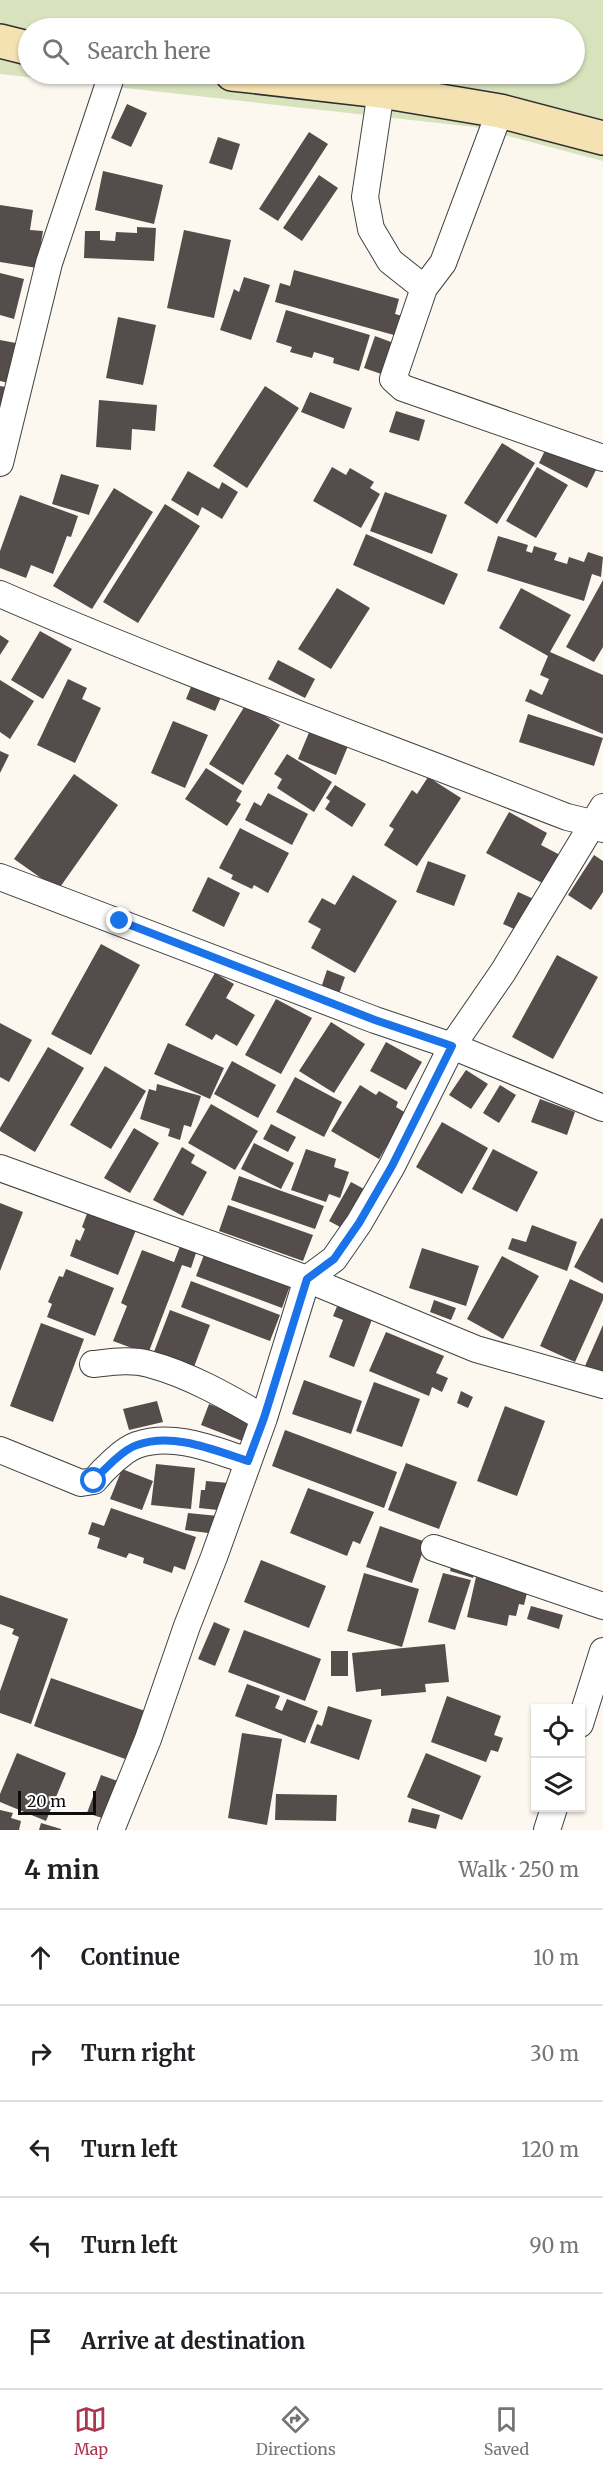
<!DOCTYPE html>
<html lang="en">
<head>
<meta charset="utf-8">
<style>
  :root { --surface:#fff; --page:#f2f2f2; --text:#202124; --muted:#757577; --line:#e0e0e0; --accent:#ac3650 }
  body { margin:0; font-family:Merriweather,serif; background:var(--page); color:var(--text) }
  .controls { position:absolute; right:18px; bottom:18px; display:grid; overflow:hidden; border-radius:0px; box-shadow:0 2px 4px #0004 }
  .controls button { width:54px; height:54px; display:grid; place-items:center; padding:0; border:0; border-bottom:2px solid var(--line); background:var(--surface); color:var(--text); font:30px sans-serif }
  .scale { position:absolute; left:18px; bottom:15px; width:78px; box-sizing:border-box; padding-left:6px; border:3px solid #0d0d0d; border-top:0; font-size:16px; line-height:21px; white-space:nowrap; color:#0d0d0d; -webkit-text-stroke:4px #fff; paint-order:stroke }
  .stop { position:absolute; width:18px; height:18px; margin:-14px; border:4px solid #1a73e8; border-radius:50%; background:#fff }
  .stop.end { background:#1a73e8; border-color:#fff; box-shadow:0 2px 6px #0008 }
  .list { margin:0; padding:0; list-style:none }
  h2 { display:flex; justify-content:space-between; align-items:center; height:78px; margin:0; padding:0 24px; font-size:26px }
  h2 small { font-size:20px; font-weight:400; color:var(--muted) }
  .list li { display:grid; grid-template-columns:39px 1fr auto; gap:18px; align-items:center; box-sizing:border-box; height:96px; padding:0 24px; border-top:2px solid var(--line) }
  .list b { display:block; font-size:22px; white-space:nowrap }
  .list em { font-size:20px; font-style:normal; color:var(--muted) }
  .icon { flex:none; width:33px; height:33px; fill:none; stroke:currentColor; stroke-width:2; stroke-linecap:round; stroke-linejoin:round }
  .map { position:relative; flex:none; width:603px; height:1830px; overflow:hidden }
  .search { position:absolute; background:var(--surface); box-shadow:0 2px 4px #0004; left:18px; right:18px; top:18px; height:66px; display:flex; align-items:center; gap:15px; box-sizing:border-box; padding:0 21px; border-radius:33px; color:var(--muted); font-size:22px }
  .sheet { height:558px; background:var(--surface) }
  nav { display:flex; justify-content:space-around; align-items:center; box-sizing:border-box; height:84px; border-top:2px solid var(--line); background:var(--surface); font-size:16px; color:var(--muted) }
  nav a { display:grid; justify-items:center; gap:3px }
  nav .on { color:var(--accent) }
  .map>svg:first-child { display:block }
</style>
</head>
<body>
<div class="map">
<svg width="603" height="1830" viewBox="0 0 603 1830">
  <rect width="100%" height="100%" fill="#fdf8ef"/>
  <!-- green -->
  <path fill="#d8e3bd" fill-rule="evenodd" d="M0 0H603V161L474 127 0 74ZM28 28H574V74H28Z"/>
  <!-- building -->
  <path fill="#544d4b" d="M127 104 147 113 131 147 111 138Z
    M309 132 328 144 278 221 259 209Z
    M218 137 240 144 232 170 209 163Z
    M103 171 163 185 154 224 95 210Z
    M319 175 338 188 302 241 283 228Z
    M0 205 33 210 30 230 43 231 37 268 0 262Z
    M137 227 156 228 154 261 84 258 85 231H100V240L115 241 116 232 137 233Z
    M184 230 231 240 214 318 167 308Z
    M294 270 399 299 395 314 406 317 401 337 275 302 280 283 290 286Z
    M0 273 24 279 14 319 0 315Z
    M244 277 270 285 251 340 220 330 234 289 239 292Z
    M286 310 370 335 359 371 333 363 334 358 314 352 312 358 290 352 292 347 276 342Z
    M118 317 156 325 143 385 106 378Z
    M375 336 399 345 387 376 364 368Z
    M0 340 26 345 17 385 0 381Z
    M0 386 11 388 0 415Z
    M265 386 299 408 247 488 213 466Z
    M310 392 352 408 344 429 301 412Z
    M99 400 157 405 155 431 132 429 131 450 96 447Z
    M396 411 425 420 419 441 389 432Z
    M502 443 535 463 497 524 464 503Z
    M547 446 596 470 587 488 539 463Z
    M332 467 346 475 350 468 374 482 370 488 380 494 361 528 313 501Z
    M537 467 568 485 536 538 506 521Z
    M188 471 219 489 222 482 238 492 222 519 202 507 198 516 171 500Z
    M61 474 99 485 89 515 52 504Z
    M114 488 153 512 92 609 53 586Z
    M385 492 447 515 432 554 370 531Z
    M20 495 78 516 71 537 67 536 53 574 31 565 26 578 0 568V551Z
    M165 504 200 526 138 623 103 602Z
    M366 534 458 574 444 605 353 565Z
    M498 536 528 545 526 551 532 553 534 546 557 553 554 560 567 564 569 557 584 562 588 552 603 557 601 577 592 574 584 601 487 571Z
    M603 580V647L594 662 566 647Z
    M337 588 370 608 331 669 298 649Z
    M521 588 571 615 550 652 603 675V734L525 701 530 689 542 695 549 679 540 675 548 656 499 628Z
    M40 631 72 649 43 699 11 680Z
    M0 635 9 641 0 655Z
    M278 660 315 679 305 698 268 679Z
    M68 679 87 688 82 699 101 708 75 763 37 745Z
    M0 680 34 701 10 739 0 732Z
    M193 682 222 695 215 711 186 699Z
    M246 704 280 725 243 785 209 764Z
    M528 714 603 738 594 766 519 742Z
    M173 721 208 735 185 788 151 773Z
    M310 730 348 746 336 775 298 759Z
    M0 751 9 755 0 773Z
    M287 754 332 782 314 812 277 788 282 779 274 774Z
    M206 768 242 791 236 801 241 804 227 826 185 799Z
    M74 774 118 805 58 890 14 859Z
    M428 777 461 798 417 866 384 845 394 829 389 826 412 790 417 794Z
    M335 785 366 804 352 827 325 809 330 801 326 798Z
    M268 793 308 814 292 845 245 820 254 802 261 806Z
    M509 812 547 833 541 845 562 856 546 885 486 853Z
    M240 828 289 853 268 893 254 885 252 889 231 879 233 875 219 868Z
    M594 855 603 861V892L591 910 568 895Z
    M428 861 466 875 454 906 416 892Z
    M353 875 397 901 355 973 311 948 321 929 308 922 322 898 335 905Z
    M208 877 240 893 224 927 192 911Z
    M518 892 536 900 521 932 503 924Z
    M101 944 140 965 91 1055 51 1034Z
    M557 955 598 977 553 1059 512 1037Z
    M327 970 345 977 339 994 321 988Z
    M215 973 234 984 226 998 255 1015 237 1046 216 1034 212 1040 185 1025Z
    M276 999 312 1018 281 1074 245 1055Z
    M331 1022 365 1044 334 1093 299 1071Z
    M0 1023 32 1040 9 1082 0 1077Z
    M386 1042 422 1062 406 1090 370 1071Z
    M168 1043 224 1068 210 1099 154 1074Z
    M48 1047 84 1068 35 1152 0 1131V1128Z
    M232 1061 276 1085 258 1118 214 1094Z
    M105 1066 146 1091 111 1149 70 1125Z
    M466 1070 488 1084 471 1109 449 1095Z
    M295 1077 342 1102 324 1137 276 1112Z
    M157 1084 201 1096 191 1127 184 1125 180 1140 168 1136 170 1129 140 1119 149 1089 156 1091Z
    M360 1085 376 1095 379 1091 398 1102 396 1107 406 1113 379 1159 331 1131Z
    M500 1085 516 1095 499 1123 483 1113Z
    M540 1099 575 1112 567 1135 531 1122Z
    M211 1104 258 1131 235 1170 188 1143Z
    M442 1122 488 1148 462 1194 416 1167Z
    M271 1124 296 1137 288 1152 263 1139Z
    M134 1128 159 1143 130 1193 104 1178Z
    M254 1143 294 1163 281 1189 241 1169Z
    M182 1147 195 1155 191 1163 207 1172 183 1216 153 1200Z
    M306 1149 336 1159 334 1167 349 1172 340 1198 329 1194 326 1202 291 1190Z
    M493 1149 538 1172 517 1212 472 1189Z
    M239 1176 324 1206 315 1229 231 1200Z
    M351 1182 364 1189 342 1228 329 1221Z
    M0 1203 23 1212 0 1271Z
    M228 1205 313 1235 303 1261 219 1231Z
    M88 1211 136 1230 118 1275 70 1256 76 1239 80 1241 85 1229 82 1227Z
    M601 1218 603 1219V1283L574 1267Z
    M532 1225 577 1242 567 1271 508 1249 512 1238 526 1242Z
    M182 1241 198 1247 191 1268 182 1265 148 1354 113 1341 127 1306 121 1303 142 1250 174 1262Z
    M422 1248 479 1266 466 1306 409 1288Z
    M205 1252 291 1283 282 1308 196 1276Z
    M502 1256 539 1276 503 1339 467 1319Z
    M66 1269 114 1288 95 1336 47 1317 52 1304 48 1302 59 1276 63 1277Z
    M570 1279 603 1294V1300L575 1362 540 1346Z
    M191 1281 280 1315 270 1341 181 1307Z
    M434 1300 456 1308 451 1320 430 1312Z
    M338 1304 373 1317 354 1367 329 1357 343 1320 333 1316Z
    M170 1310 210 1325 192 1372 152 1357Z
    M41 1323 84 1339 53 1422 10 1406Z
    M603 1325V1374L585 1366Z
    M386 1332 444 1356 436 1373 448 1378 442 1392 432 1387 429 1396 369 1371Z
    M304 1380 362 1401 351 1434 292 1414Z
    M374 1382 420 1399 402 1447 356 1431Z
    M461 1391 473 1397 468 1408 457 1403Z
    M157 1401 163 1422 129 1430 123 1409Z
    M209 1404 253 1421 245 1442 201 1425Z
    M505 1406 545 1421 517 1496 477 1481Z
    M285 1430 397 1472 384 1508 272 1466Z
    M406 1463 457 1482 439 1529 388 1510Z
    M156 1464 195 1468 191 1509 151 1505Z
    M122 1469 153 1481 142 1510 110 1499Z
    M206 1481 229 1483 227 1511 199 1508 201 1490H205Z
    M308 1488 374 1512 360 1544 353 1541 347 1556 290 1533Z
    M111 1508 196 1537 185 1570 174 1566 172 1573 143 1563 144 1558 129 1553 126 1558 97 1548 100 1538 88 1534 92 1522 104 1526Z
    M188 1513 218 1516 216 1534 185 1530Z
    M380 1526 426 1542 412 1583 366 1567Z
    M453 1559 477 1566 473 1578 450 1571Z
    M261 1560 326 1586 309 1628 244 1602Z
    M364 1573 419 1589 402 1647 347 1631Z
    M443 1573 471 1580 455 1630 428 1622Z
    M476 1577 528 1589 524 1605 519 1604 516 1616 509 1615 507 1626 467 1617Z
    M0 1595 68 1619 31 1724 0 1713V1691L19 1637 12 1634 14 1629 0 1624Z
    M531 1606 563 1615 559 1629 527 1619Z
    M214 1622 230 1629 215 1666 198 1659Z
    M244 1630 321 1659 305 1701 228 1672Z
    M445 1644 449 1682 425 1684 426 1692 381 1696V1689L356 1692 352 1653Z
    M331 1651H348V1676H331Z
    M51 1678 145 1711 128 1760 34 1726Z
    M247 1684 280 1696 275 1708 282 1711 287 1699 318 1711 305 1743 235 1716Z
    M447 1696 501 1716 494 1735 503 1738 498 1752 491 1750 486 1762 431 1742Z
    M328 1706 372 1720 359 1760 310 1743 317 1724 322 1726Z
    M242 1733 282 1739 267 1825 228 1818Z
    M17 1753 66 1773 46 1821 0 1802V1794Z
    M426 1753 481 1776 462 1820 407 1797Z
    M101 1775 123 1783 108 1820 87 1813Z
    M276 1794 337 1795 336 1821 275 1820Z
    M412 1808 440 1815 436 1829 408 1822Z
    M0 1810 13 1813 11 1818 21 1821 19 1830H0Z
    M41 1823 61 1829V1830H39Z"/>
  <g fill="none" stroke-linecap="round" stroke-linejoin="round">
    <!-- street casing -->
    <g stroke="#404040" stroke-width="28">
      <path id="street" d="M381 91 365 197 371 229 390 261 424 288
        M500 111 443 263 424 288 393 379 403 388 603 458
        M0 463 49 263 112 74
        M0 594C187 675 378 743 567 817L592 823 603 829
        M0 877 375 1020 452 1046 603 1108
        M0 1168 307 1279 476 1349 603 1385
        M93 1364C112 1362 131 1359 149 1364 190 1375 228 1397 264 1418
        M0 1450 81 1483 94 1481C103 1470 124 1449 137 1445 174 1432 214 1450 248 1461
        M434 1548 603 1606
        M580 1724 603 1651
        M111 1830 148 1739 187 1626 214 1557 264 1418 307 1279 334 1259 359 1223 392 1166 452 1046 503 972 603 807
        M547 1830 554 1808"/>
    </g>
    <!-- secondary casing -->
    <g stroke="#2f2f2f" stroke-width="36">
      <path id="secondary" d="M0 41 28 48
        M232 74 381 91 500 111 603 138"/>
    </g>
    <!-- street -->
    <use href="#street" stroke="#fff" stroke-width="26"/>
    <!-- secondary -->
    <use href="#secondary" stroke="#f5e2b2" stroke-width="33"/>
  </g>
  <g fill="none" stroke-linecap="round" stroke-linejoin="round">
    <!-- route -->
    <path stroke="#1a73e8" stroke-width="8" d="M94 1481C103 1470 124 1449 137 1445 173 1432 214 1450 248 1461L264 1418 307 1279 334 1259 359 1223 392 1166 452 1046 375 1020 120 921"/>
  </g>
</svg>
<div class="controls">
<button><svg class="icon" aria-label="locate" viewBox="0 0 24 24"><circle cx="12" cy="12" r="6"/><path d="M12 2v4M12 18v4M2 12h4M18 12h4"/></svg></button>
<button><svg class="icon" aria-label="layers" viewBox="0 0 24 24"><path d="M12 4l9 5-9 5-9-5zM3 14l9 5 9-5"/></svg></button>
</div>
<div class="scale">20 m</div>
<div class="stop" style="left:94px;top:1481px"></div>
<div class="stop end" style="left:120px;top:921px"></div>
<div class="search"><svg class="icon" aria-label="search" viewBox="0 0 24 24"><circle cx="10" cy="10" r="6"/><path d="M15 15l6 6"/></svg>Search here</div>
</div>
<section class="sheet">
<h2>4 min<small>Walk · 250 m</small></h2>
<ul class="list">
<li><svg class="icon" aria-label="ahead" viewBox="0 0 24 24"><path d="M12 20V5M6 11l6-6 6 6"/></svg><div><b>Continue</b></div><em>10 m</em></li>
<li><svg class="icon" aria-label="right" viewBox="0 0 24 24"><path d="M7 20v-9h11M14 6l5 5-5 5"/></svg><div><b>Turn right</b></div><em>30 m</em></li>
<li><svg class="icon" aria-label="left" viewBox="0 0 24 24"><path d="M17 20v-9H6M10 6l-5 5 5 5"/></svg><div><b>Turn left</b></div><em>120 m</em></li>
<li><svg class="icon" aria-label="left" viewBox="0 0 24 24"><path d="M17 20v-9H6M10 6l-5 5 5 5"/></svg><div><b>Turn left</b></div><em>90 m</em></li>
<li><svg class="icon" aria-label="arrive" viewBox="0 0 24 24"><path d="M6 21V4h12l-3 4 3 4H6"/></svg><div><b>Arrive at destination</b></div></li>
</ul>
</section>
<nav>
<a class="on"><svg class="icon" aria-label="map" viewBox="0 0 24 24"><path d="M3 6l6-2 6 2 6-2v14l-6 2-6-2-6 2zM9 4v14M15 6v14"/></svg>Map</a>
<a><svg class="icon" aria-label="directions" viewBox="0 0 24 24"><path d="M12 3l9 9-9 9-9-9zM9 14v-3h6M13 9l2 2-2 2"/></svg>Directions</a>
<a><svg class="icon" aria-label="saved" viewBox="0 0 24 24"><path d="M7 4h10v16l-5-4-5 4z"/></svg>Saved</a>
</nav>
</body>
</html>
